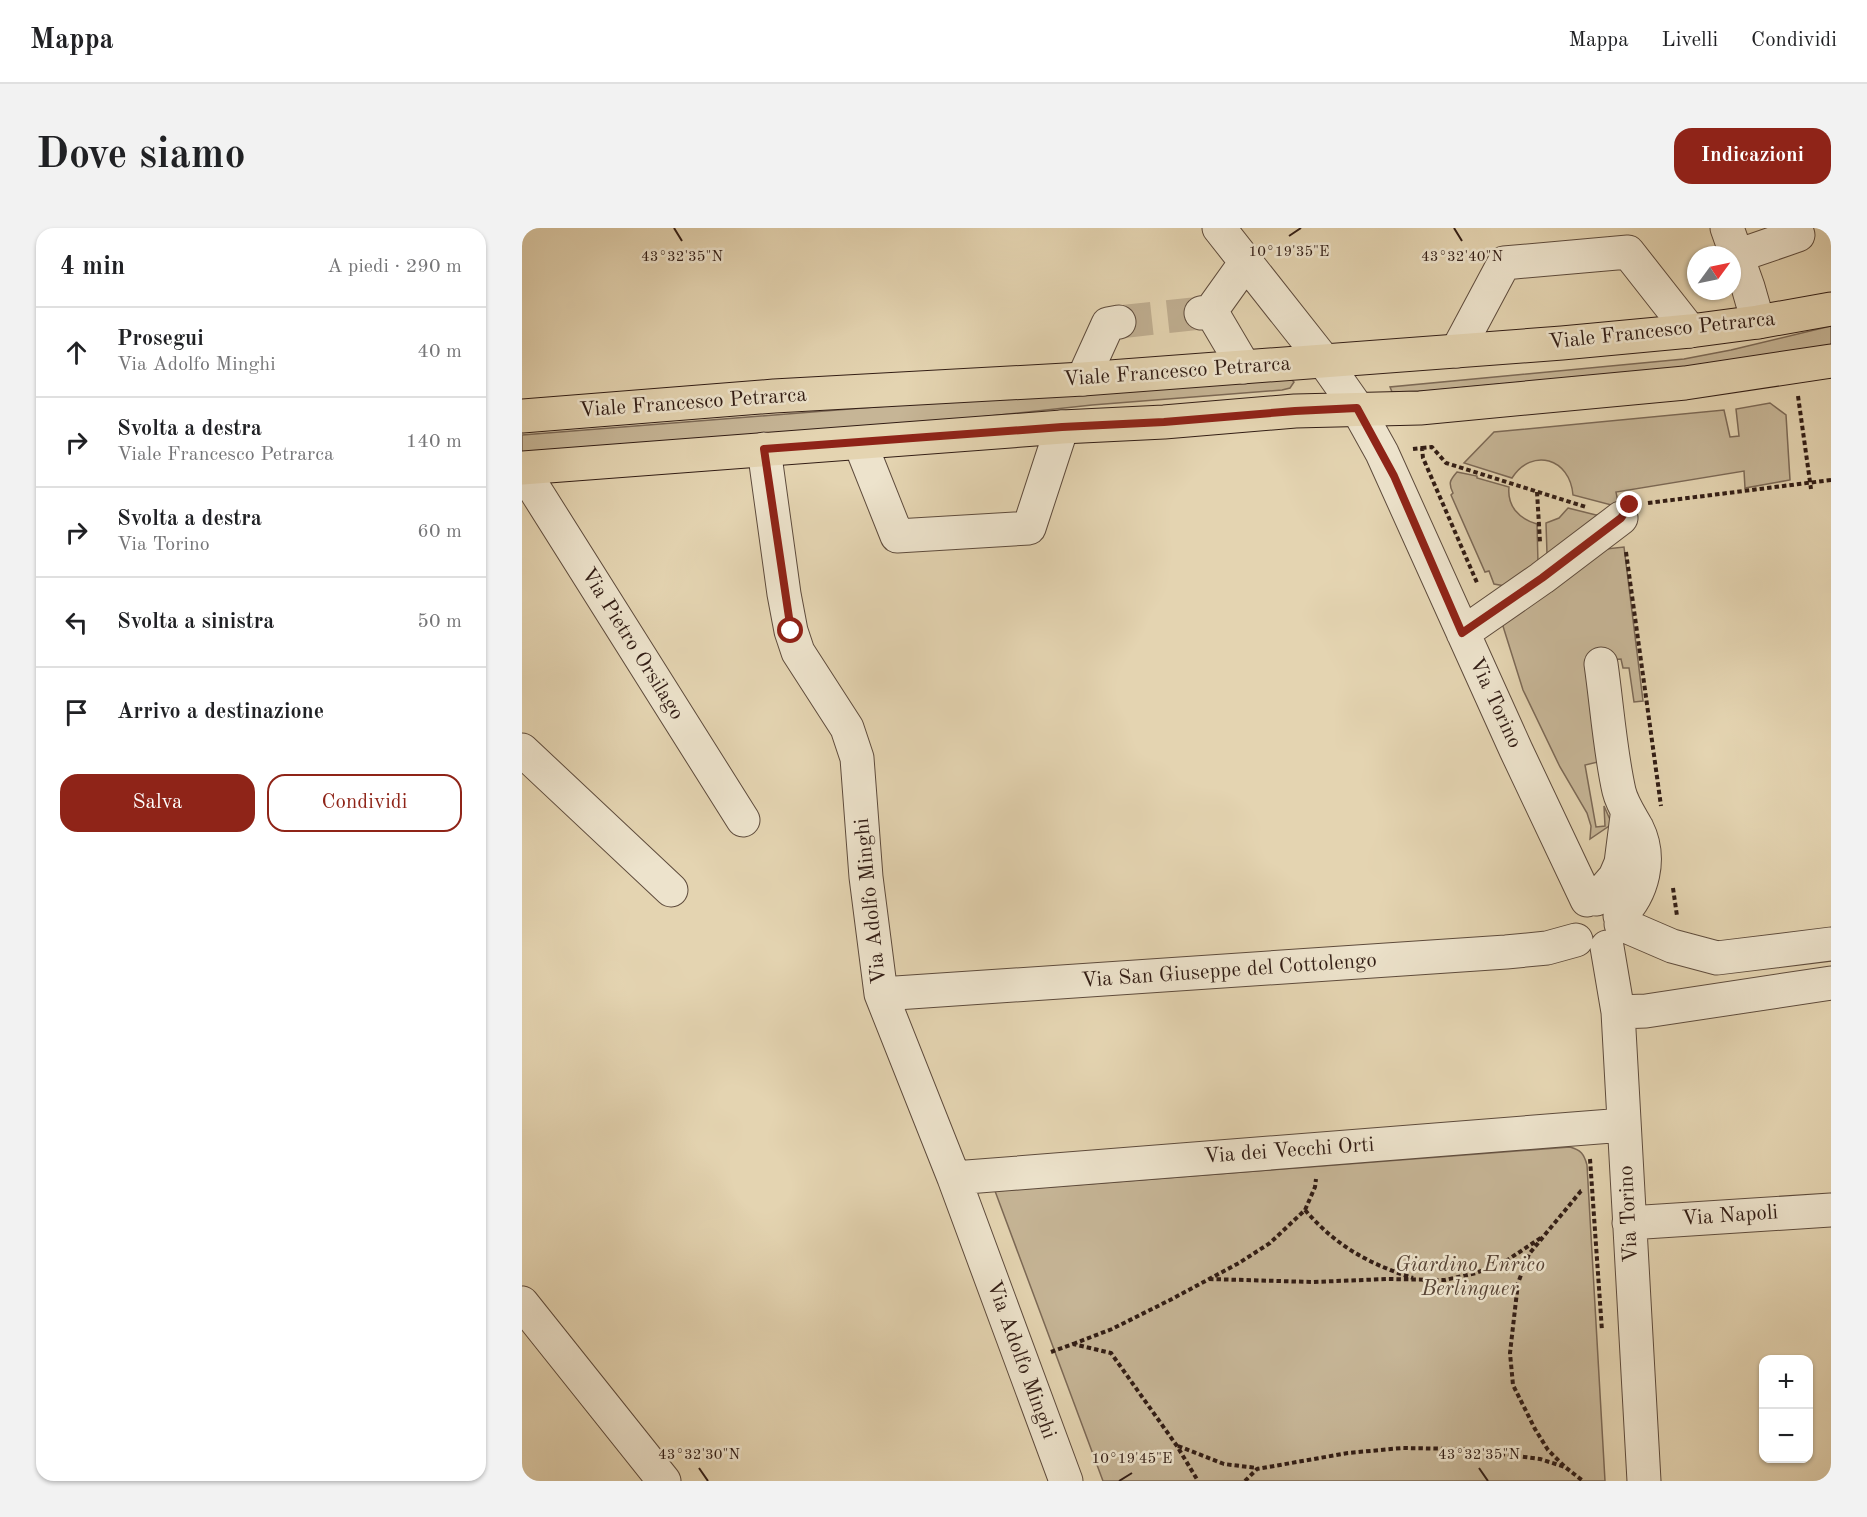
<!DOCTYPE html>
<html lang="it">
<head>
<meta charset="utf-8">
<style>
  :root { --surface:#fff; --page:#f2f2f2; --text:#202124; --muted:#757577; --line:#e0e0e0; --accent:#8f2418 }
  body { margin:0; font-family:"Old Standard TT",serif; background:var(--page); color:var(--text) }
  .controls { position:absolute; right:18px; bottom:18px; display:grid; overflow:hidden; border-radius:12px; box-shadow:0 2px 4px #0004 }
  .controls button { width:54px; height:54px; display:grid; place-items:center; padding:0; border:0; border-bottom:2px solid var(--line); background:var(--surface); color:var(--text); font:30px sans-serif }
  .compass { position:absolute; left:1165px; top:18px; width:54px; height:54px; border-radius:50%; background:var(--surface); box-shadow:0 2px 4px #0004; rotate:57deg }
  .stop { position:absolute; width:18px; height:18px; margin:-14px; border:4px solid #8f2418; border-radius:50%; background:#fff }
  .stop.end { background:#8f2418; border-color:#fff; box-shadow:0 2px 6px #0008 }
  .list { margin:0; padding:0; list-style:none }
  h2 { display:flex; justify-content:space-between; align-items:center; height:78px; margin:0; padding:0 24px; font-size:26px }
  h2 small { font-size:20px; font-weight:400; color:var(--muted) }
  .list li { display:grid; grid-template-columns:39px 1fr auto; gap:18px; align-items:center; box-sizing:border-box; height:90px; padding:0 24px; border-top:2px solid var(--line) }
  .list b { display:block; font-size:22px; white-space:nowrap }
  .list p { margin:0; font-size:20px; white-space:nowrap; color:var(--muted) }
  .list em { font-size:20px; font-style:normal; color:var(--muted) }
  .actions { display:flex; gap:12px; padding:18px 24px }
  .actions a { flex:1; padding:14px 0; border:2px solid var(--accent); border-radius:18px; text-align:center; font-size:21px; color:var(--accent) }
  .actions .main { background:var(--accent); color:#fff }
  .icon { flex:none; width:33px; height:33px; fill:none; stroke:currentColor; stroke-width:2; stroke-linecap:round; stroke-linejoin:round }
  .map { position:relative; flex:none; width:1309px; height:1253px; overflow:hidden; border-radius:18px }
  header { display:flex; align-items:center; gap:36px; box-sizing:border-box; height:84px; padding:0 30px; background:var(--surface); border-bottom:2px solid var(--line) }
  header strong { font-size:28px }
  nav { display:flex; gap:33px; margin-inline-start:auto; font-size:21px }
  .intro { display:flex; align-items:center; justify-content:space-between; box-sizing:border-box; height:144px; padding:0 36px }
  h1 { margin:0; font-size:42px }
  .button { padding:15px 27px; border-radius:18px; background:var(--accent); color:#fff; font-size:21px; font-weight:700 }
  main { display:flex; gap:36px; padding:0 36px }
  aside { flex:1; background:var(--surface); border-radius:18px; box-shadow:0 2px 4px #0004 }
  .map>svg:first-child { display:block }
</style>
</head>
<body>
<header>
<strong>Mappa</strong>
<nav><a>Mappa</a><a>Livelli</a><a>Condividi</a></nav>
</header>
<div class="intro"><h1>Dove siamo</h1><a class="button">Indicazioni</a></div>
<main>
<aside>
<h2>4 min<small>A piedi · 290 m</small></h2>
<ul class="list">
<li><svg class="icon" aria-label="ahead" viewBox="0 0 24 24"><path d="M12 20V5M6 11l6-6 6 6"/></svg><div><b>Prosegui</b><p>Via Adolfo Minghi</p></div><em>40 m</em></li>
<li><svg class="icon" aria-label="right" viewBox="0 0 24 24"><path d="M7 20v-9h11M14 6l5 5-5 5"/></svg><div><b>Svolta a destra</b><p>Viale Francesco Petrarca</p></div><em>140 m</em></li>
<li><svg class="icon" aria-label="right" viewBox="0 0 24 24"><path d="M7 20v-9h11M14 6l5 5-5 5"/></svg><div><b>Svolta a destra</b><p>Via Torino</p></div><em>60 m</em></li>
<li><svg class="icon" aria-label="left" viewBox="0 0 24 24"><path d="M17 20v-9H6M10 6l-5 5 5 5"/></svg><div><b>Svolta a sinistra</b></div><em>50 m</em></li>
<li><svg class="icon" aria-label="arrive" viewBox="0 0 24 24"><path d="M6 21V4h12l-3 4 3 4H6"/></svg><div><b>Arrivo a destinazione</b></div></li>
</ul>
<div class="actions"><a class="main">Salva</a><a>Condividi</a></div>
</aside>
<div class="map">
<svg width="1309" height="1253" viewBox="0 0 1309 1253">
  <rect width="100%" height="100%" fill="#e4d4b1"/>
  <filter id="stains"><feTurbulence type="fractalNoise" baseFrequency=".00333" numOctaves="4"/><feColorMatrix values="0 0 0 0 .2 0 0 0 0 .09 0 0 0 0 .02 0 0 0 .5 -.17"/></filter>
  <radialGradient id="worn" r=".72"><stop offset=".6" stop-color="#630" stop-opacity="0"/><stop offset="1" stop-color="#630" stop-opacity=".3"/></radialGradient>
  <!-- green -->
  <path fill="#c6b596" stroke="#7c6956" stroke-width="1.5" d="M1309 98V118L1164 139 904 163 870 164 868 159 1162 131 1209 122Z
    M768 150 772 154 768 160 760 162 570 177 421 193 0 226V207L378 177Z
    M1248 175 1264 187 1268 252 1223 260 1222 243 1094 264 1097 279 1051 267C1048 230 1010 219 990 250L942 235 972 204 1202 182 1208 209 1217 208 1214 181Z
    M935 244 955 248V250L987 259C985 278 997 291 1015 296L1016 335 983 358 972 356 967 343 963 344 929 267 931 265C926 255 928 252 935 244Z
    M1046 280 1074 287 1079 286 1025 326 1024 295 1037 290Z
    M1102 319 1121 473 1112 474 1107 440H1101L1099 431 1063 434 1076 534 1063 537 1074 599 1083 598 1082 578 1090 596 1068 611 1069 598 1065 585 1038 539 1001 462 980 395 1066 323Z
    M1048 919C1059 922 1062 926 1065 937L1083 1253H581L473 963Z"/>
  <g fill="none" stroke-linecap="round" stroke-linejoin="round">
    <!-- minor-tunnel -->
    <path stroke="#c0af92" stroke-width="33" stroke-dasharray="33 16" stroke-linecap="butt" d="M597 94 679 85"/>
    <!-- minor casing -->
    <g stroke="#5e4b3c" stroke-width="35">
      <path id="minor" d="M697 0 802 133 835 180 860 225 994 522 1065 672
        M1205 0 1226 59 1236 94
        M1215 28 1276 7 1273 0
        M689 83 722 139
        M679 85 689 83 724 34
        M935 123 982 35 1106 24 1168 103
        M561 151 586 96 597 94
        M338 215 375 308 507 300 540 199
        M242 221 262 366 269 403 276 424 325 500 335 530 344 649 359 766 432 950 544 1253
        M0 241 221 592
        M941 405 1020 350 1099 290
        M1079 436C1085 478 1088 523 1097 563 1100 576 1109 589 1115 600 1130 630 1121 665 1098 688
        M0 522 149 662
        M1074 671 1093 649 1099 635 1105 588
        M1099 696 1150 718 1195 730 1309 716
        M1085 719 1096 784 1122 1253
        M359 766 984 724 1025 720 1054 712
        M1096 784 1124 783 1309 755
        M432 950 1102 897
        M1107 995 1309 982
        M0 1075 142 1253"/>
    </g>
    <!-- major casing -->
    <g stroke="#321d15" stroke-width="35">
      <path id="major" d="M0 188 252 168 561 151 1040 115 1168 103 1236 94 1309 81
        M0 240 540 199 642 194 773 183 898 180 1163 155 1309 133"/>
    </g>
    <!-- path -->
    <path stroke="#321d15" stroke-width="4" stroke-dasharray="4.5 3" stroke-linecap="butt" d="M1276 168 1289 261
      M900 220 910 219 924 235 1064 279
      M891 221 900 220 901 230 956 357
      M1015 264 1018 314
      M1126 275 1309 252
      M1104 324 1139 578
      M1151 660 1155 688
      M1068 931 1080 1103
      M783 982C814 1018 847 1036 891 1050
      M687 1051 791 1054 865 1051 923 1052 954 1045 984 1033 1020 1009
      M551 1116 590 1101 648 1072 717 1035 748 1015 783 982 793 959 794 951
      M529 1124 551 1116 589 1125 655 1218 676 1253
      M656 1218 702 1236 735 1240
      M1042 1238 1026 1222 1013 1201 991 1157 988 1125 996 1055 1007 1026 1059 963 1062 962
      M723 1253 735 1241 826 1225 880 1220 941 1221 1018 1231 1043 1239 1061 1253"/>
    <!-- minor -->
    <use href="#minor" stroke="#ede3cc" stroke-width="33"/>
    <!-- major -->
    <use href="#major" stroke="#e4d4b1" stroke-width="33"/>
  </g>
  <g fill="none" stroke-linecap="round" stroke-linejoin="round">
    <!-- route -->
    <path stroke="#8f2418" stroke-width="8" d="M269 403 242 221 540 199 642 194 773 183 835 180 872 248 940 405 1020 350 1099 290 1108 277"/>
  </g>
  <!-- ticks -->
  <path fill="none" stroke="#321d15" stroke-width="2" d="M152 0 160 13M932 0 940 13M767 8 779 0M177 1240 186 1253M957 1240 966 1253M597 1253 610 1245"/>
  <g text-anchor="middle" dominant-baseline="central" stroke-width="5" stroke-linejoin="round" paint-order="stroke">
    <!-- street labels -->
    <g font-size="21" fill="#321d15" stroke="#ede3cc">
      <text transform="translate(1140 103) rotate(-6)">Viale Francesco Petrarca</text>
      <text transform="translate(655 144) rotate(-4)">Viale Francesco Petrarca</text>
      <text transform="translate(171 175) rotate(-4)">Viale Francesco Petrarca</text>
      <text transform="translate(110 416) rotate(58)">Via Pietro Orsilago</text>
      <text transform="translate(973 475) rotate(65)">Via Torino</text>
      <text transform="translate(349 673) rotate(-96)">Via Adolfo Minghi</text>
      <text transform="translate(707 743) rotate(-4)">Via San Giuseppe del Cottolengo</text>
      <text transform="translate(767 923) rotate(-4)">Via dei Vecchi Orti</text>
      <text transform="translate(1107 986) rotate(-93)">Via Torino</text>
      <text transform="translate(1208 988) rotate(-4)">Via Napoli</text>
      <text transform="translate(499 1132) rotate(70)">Via Adolfo Minghi</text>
    </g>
    <!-- park labels -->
    <g font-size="21" font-style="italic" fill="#574335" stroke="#ede3cc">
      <text x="948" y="1037">Giardino Enrico<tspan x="948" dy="24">Berlinguer</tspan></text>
    </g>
  </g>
  <g font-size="15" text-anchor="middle" fill="#321d15" stroke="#ede3cc" stroke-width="5" stroke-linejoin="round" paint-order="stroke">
    <text x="767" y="28">10°19'35"E</text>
    <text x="160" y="33">43°32'35"N</text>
    <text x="940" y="33">43°32'40"N</text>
    <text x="177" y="1231">43°32'30"N</text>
    <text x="957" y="1231">43°32'35"N</text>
    <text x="610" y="1235">10°19'45"E</text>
  </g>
  <rect width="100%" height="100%" filter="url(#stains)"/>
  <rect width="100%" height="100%" fill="url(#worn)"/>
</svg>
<div class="controls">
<button>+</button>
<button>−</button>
</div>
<svg class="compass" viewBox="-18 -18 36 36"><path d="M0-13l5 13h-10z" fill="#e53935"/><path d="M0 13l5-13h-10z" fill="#757577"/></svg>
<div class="stop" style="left:269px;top:403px"></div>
<div class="stop end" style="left:1108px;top:277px"></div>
</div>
</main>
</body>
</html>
